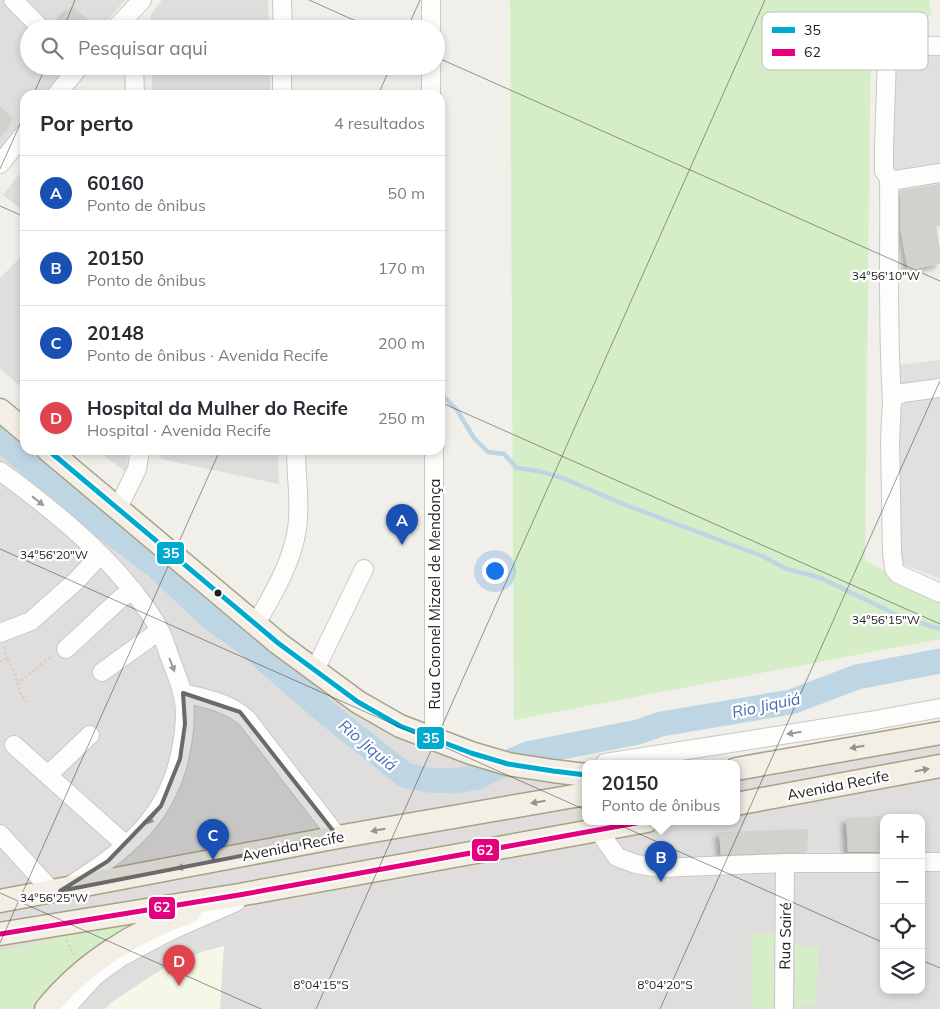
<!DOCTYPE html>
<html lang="pt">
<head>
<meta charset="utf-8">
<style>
  :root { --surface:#fff; --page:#f2f2f3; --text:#2b2b33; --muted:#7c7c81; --line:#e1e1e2; --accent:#6a6a68 }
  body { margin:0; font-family:Mulish,sans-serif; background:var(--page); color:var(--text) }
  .controls { position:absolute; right:15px; bottom:15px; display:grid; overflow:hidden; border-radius:10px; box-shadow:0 2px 8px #0003 }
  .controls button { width:45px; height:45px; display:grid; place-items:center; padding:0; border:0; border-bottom:1px solid var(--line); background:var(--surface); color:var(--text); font:25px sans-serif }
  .you { position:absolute; left:494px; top:570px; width:18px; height:18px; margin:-12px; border:4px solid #fff; border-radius:50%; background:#1a73e8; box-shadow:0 0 0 8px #1a73e833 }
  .badge { display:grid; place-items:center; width:32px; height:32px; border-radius:50%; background:var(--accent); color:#fff; font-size:16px; font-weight:700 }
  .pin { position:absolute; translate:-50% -41px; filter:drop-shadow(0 1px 2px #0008) }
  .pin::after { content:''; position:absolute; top:26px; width:18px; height:15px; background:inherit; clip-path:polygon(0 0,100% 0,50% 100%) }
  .popup { position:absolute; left:582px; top:760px; width:158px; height:65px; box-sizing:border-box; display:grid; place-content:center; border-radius:10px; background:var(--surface); filter:drop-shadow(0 1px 4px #0005); font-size:16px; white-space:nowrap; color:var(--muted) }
  .popup b { font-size:19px; color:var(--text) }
  .popup::after { content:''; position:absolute; left:50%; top:100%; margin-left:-10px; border:10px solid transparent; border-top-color:var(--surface) }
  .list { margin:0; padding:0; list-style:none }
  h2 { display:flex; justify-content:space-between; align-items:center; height:65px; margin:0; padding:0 20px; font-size:21px }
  h2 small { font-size:16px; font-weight:400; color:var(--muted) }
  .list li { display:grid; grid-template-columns:32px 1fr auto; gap:15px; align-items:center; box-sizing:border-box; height:75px; padding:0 20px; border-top:1px solid var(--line) }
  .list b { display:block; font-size:19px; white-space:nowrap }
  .list p { margin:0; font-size:16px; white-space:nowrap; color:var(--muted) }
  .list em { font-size:16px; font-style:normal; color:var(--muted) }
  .icon { flex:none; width:28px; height:28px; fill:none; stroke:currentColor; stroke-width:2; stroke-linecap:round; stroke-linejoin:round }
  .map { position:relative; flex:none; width:940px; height:1009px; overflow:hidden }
  .search { position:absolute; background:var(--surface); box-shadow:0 2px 8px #0003; left:20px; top:20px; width:425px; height:55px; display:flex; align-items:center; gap:12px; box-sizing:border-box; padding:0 18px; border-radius:28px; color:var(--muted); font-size:19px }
  .panel { position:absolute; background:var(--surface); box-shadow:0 2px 8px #0003; left:20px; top:90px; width:425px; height:365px; border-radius:15px }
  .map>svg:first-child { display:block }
</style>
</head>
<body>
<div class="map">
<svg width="940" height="1009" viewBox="0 0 940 1009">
  <defs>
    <filter id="shadow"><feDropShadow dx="-4.5" dy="4.5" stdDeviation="2.5" flood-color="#0004"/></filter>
  </defs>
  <rect width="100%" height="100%" fill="#f0efea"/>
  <!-- residential -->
  <path fill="#dfdedc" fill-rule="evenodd" d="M0 0H125L100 29H29V66H69L47 95H25V123L0 155Z
    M162 0H268L269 29H151V14Z
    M152 66H270V95H152Z
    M0 401 25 421V450H60L354 689 431 732 530 759 586 766V821H736V775L940 740V1009H0ZM884 818H921V990H884Z
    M160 450H278L279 484 161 459Z"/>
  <!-- education -->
  <path fill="#f6f8e7" d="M224 946 220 1009H105L112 1002 148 978 172 963 205 951Z"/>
  <!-- religious -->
  <path fill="#dededc" d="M25 167V212L3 195Z
    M25 253V391L0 368V278Z
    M96 450H128L127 473Z"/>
  <!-- grass -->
  <path fill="#d6eec8" d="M510 0H929L932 16 871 18 865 560 940 602V639L514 720Z
    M142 918 35 1009H0V951Z
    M774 933 775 1009 751 1008V935Z
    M795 945 819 948 815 1006 795 1007Z"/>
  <!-- parking -->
  <path fill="#e1e0de" d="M940 44V171L886 180 888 46Z
    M940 360V579L890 559 888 366Z"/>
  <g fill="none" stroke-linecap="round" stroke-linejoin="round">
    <!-- stream -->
    <path stroke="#bed5e4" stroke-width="4.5" d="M440 393 457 410 474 438 488 452 504 454 517 468 538 471 563 478 623 504 762 556 787 569 821 578 897 615 940 629"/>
    <!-- river -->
    <path stroke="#bed5e4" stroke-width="25" d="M0 438 83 511 155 565 209 616 245 642 329 715 405 775 428 780 457 781 477 777 527 754 638 732 661 724 791 702 857 677 940 661"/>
  </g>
  <!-- building -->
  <path fill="#d2d1cd" filter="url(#shadow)" d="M72 6 99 29H52Z
    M0 107 13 118 0 134Z
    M940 184V226H936L940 250V264L908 270 900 227V190Z
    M884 816V852H848L846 818Z
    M808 829 807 852 721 855 719 832Z"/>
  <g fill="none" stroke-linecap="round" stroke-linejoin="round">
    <!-- minor casing -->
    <g stroke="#c9c8c6" stroke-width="20">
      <path id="minor" d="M13 0 42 29
        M282 0 283 29
        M431 0V29
        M115 29 142 0
        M940 46 897 45C890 47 889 51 887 57L884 146V171L889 178 896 180 940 173
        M134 66 135 95
        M431 66V95
        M56 95 80 66
        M282 95V66
        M0 164 25 133
        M889 178C890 252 887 326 892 400
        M940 388 903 393 895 396 892 400 890 441 892 553 894 569 898 574 940 593
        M0 471C44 503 99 547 132 590 142 602 153 617 160 631 165 641 168 653 172 663 175 672 180 682 182 692 187 709 185 727 182 744 171 815 128 849 71 885
        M118 508 137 469 140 450
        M256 624C271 597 288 570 295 539 302 511 296 479 296 450
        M0 633 31 621 76 581 100 555
        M66 649 121 598 133 590
        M315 670 364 569
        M102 672 159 631
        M183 693C206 699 229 702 247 719L338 837
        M434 739V450
        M14 745 126 845
        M605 763 870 721 940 708
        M48 775 90 735
        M598 830 617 857 636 864 660 868 785 863H884
        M0 834 53 892
        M921 862H940
        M65 1009 95 976 121 957 172 930 236 902
        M784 1009 785 863"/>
    </g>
    <!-- major casing -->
    <g stroke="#a7a286" stroke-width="25">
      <path id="major" d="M0 410 25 431
        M48 450 278 643 358 702 400 726 471 753 508 764 553 771 586 775
        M736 769 940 733
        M736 804 940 766
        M0 901 338 837 586 794
        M0 934 239 895 647 821
        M46 1009C83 963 135 931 190 912"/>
    </g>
    <!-- path -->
    <path stroke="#d9cdc9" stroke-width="2.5" stroke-dasharray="2.5 2.5" stroke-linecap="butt" d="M4 647 7 658
      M0 662 7 658 15 674 21 695 27 702
      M17 684 45 661 53 656
      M66 940 74 955"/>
    <!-- minor -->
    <use href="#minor" stroke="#fdfdfc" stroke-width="18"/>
    <!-- major -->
    <use href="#major" stroke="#f3efe6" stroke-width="22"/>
    <!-- bus-1 casing -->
    <g stroke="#fff" stroke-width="9">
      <path id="bus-1" d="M48 450 278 643 358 702 400 726 471 753 508 764 553 771 586 775"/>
    </g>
    <!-- bus-2 casing -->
    <g stroke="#fff" stroke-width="9">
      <path id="bus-2" d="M0 934 239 895 647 821"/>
    </g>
    <!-- bus-1 -->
    <use href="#bus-1" stroke="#00a9ce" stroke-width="5"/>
    <!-- bus-2 -->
    <use href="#bus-2" stroke="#e5007d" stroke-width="5"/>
  </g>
  <!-- one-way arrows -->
  <defs><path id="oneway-solid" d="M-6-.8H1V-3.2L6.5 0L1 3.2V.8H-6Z" transform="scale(1.25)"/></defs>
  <g fill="#9a9a9a">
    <use href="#oneway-solid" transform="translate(38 501) rotate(38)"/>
    <use href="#oneway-solid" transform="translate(172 665) rotate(69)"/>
    <use href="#oneway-solid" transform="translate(794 733) rotate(171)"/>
    <use href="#oneway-solid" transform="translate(152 818) rotate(127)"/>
  </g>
  <g fill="#95938e">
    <use href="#oneway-solid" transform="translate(857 747) rotate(170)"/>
    <use href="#oneway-solid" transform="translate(922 770) rotate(-11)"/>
    <use href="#oneway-solid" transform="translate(538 802) rotate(170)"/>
    <use href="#oneway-solid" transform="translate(378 830) rotate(170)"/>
    <use href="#oneway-solid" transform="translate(184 867) rotate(169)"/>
  </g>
  <!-- marked area -->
  <path fill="#6a6a68" fill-opacity="0.2" stroke="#6a6a68" stroke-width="4" stroke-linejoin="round" d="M183 693 240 712 338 837 60 891 108 861 161 806 180 759 185 724Z"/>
  <!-- ticks -->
  <path fill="none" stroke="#222" stroke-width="1" stroke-opacity="0.45" d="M309 0 374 29M63 29 75 0M407 29 420 0M436 57 940 281M33 95 46 66M378 95 391 66M0 169 25 113M0 206 25 217M440 402 940 624M0 549 884 943M0 893 261 1009M0 943 220 450M921 960 940 968M316 1009 765 0M660 1009 940 381"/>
  <!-- markers -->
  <circle fill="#222" stroke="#fff" stroke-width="2" cx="218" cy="593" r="4.5"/>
  <g text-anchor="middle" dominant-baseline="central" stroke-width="4.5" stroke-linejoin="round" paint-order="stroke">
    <!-- street labels -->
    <g font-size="15" fill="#222" stroke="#fff">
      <text transform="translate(434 594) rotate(-90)">Rua Coronel Mizael de Mendonça</text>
      <text transform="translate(838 785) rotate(-11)">Avenida Recife</text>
      <text transform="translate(293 846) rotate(-11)">Avenida Recife</text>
      <text transform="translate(785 936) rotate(-89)">Rua Sairé</text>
    </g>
    <!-- water labels -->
    <g font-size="16" font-style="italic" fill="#496cb6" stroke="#fff">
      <text transform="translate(766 705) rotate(-12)">Rio Jiquiá</text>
      <text transform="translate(368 745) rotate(40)">Rio Jiquiá</text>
    </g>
  </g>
  <!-- legend -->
  <rect x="762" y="12" width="166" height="58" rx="8" fill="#fff" stroke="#bdbdbd" stroke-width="1"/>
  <rect x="772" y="27" width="23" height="6" fill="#00a9ce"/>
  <rect x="772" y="49" width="23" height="7" fill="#e5007d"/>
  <g font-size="14" fill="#222">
    <text x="804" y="35">35</text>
    <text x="804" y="57">62</text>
  </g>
  <g font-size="12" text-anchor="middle" fill="#222" stroke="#fff" stroke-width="4.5" stroke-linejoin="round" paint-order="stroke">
    <text x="886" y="280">34°56'10"W</text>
    <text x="54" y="559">34°56'20"W</text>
    <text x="886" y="624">34°56'15"W</text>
    <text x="54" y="902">34°56'25"W</text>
    <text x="321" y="989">8°04'15"S</text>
    <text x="665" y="989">8°04'20"S</text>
  </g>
  <g stroke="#fff" stroke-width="2">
    <rect x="156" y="541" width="29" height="24" rx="5" fill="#00a9ce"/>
    <rect x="416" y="726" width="29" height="24" rx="5" fill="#00a9ce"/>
    <rect x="471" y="838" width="29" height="24" rx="5" fill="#e5007d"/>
    <rect x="148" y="896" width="28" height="24" rx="5" fill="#e5007d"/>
  </g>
  <g font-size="14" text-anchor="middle" font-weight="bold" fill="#fff">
    <text x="171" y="558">35</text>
    <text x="431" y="743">35</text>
    <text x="485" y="855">62</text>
    <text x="162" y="912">62</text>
  </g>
</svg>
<div class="controls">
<button>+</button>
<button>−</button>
<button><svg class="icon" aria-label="locate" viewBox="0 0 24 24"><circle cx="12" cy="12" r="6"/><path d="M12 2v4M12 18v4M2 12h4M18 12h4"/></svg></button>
<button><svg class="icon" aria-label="layers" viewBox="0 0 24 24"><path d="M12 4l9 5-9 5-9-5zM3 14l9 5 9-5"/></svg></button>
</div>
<div class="you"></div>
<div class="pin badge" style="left:402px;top:545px;background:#1a4fb4">A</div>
<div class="pin badge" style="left:661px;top:882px;background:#1a4fb4">B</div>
<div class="popup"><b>20150</b>Ponto de ônibus</div>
<div class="pin badge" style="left:213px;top:860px;background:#1a4fb4">C</div>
<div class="pin badge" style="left:179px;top:986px;background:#e0444e">D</div>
<div class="search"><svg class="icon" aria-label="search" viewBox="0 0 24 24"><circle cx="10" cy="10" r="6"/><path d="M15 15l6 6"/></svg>Pesquisar aqui</div>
<section class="panel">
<h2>Por perto<small>4 resultados</small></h2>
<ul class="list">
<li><span class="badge" style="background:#1a4fb4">A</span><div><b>60160</b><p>Ponto de ônibus</p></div><em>50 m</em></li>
<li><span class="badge" style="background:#1a4fb4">B</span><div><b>20150</b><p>Ponto de ônibus</p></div><em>170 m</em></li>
<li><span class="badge" style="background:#1a4fb4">C</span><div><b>20148</b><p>Ponto de ônibus · Avenida Recife</p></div><em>200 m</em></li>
<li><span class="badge" style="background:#e0444e">D</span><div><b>Hospital da Mulher do Recife</b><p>Hospital · Avenida Recife</p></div><em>250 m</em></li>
</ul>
</section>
</div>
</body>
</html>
